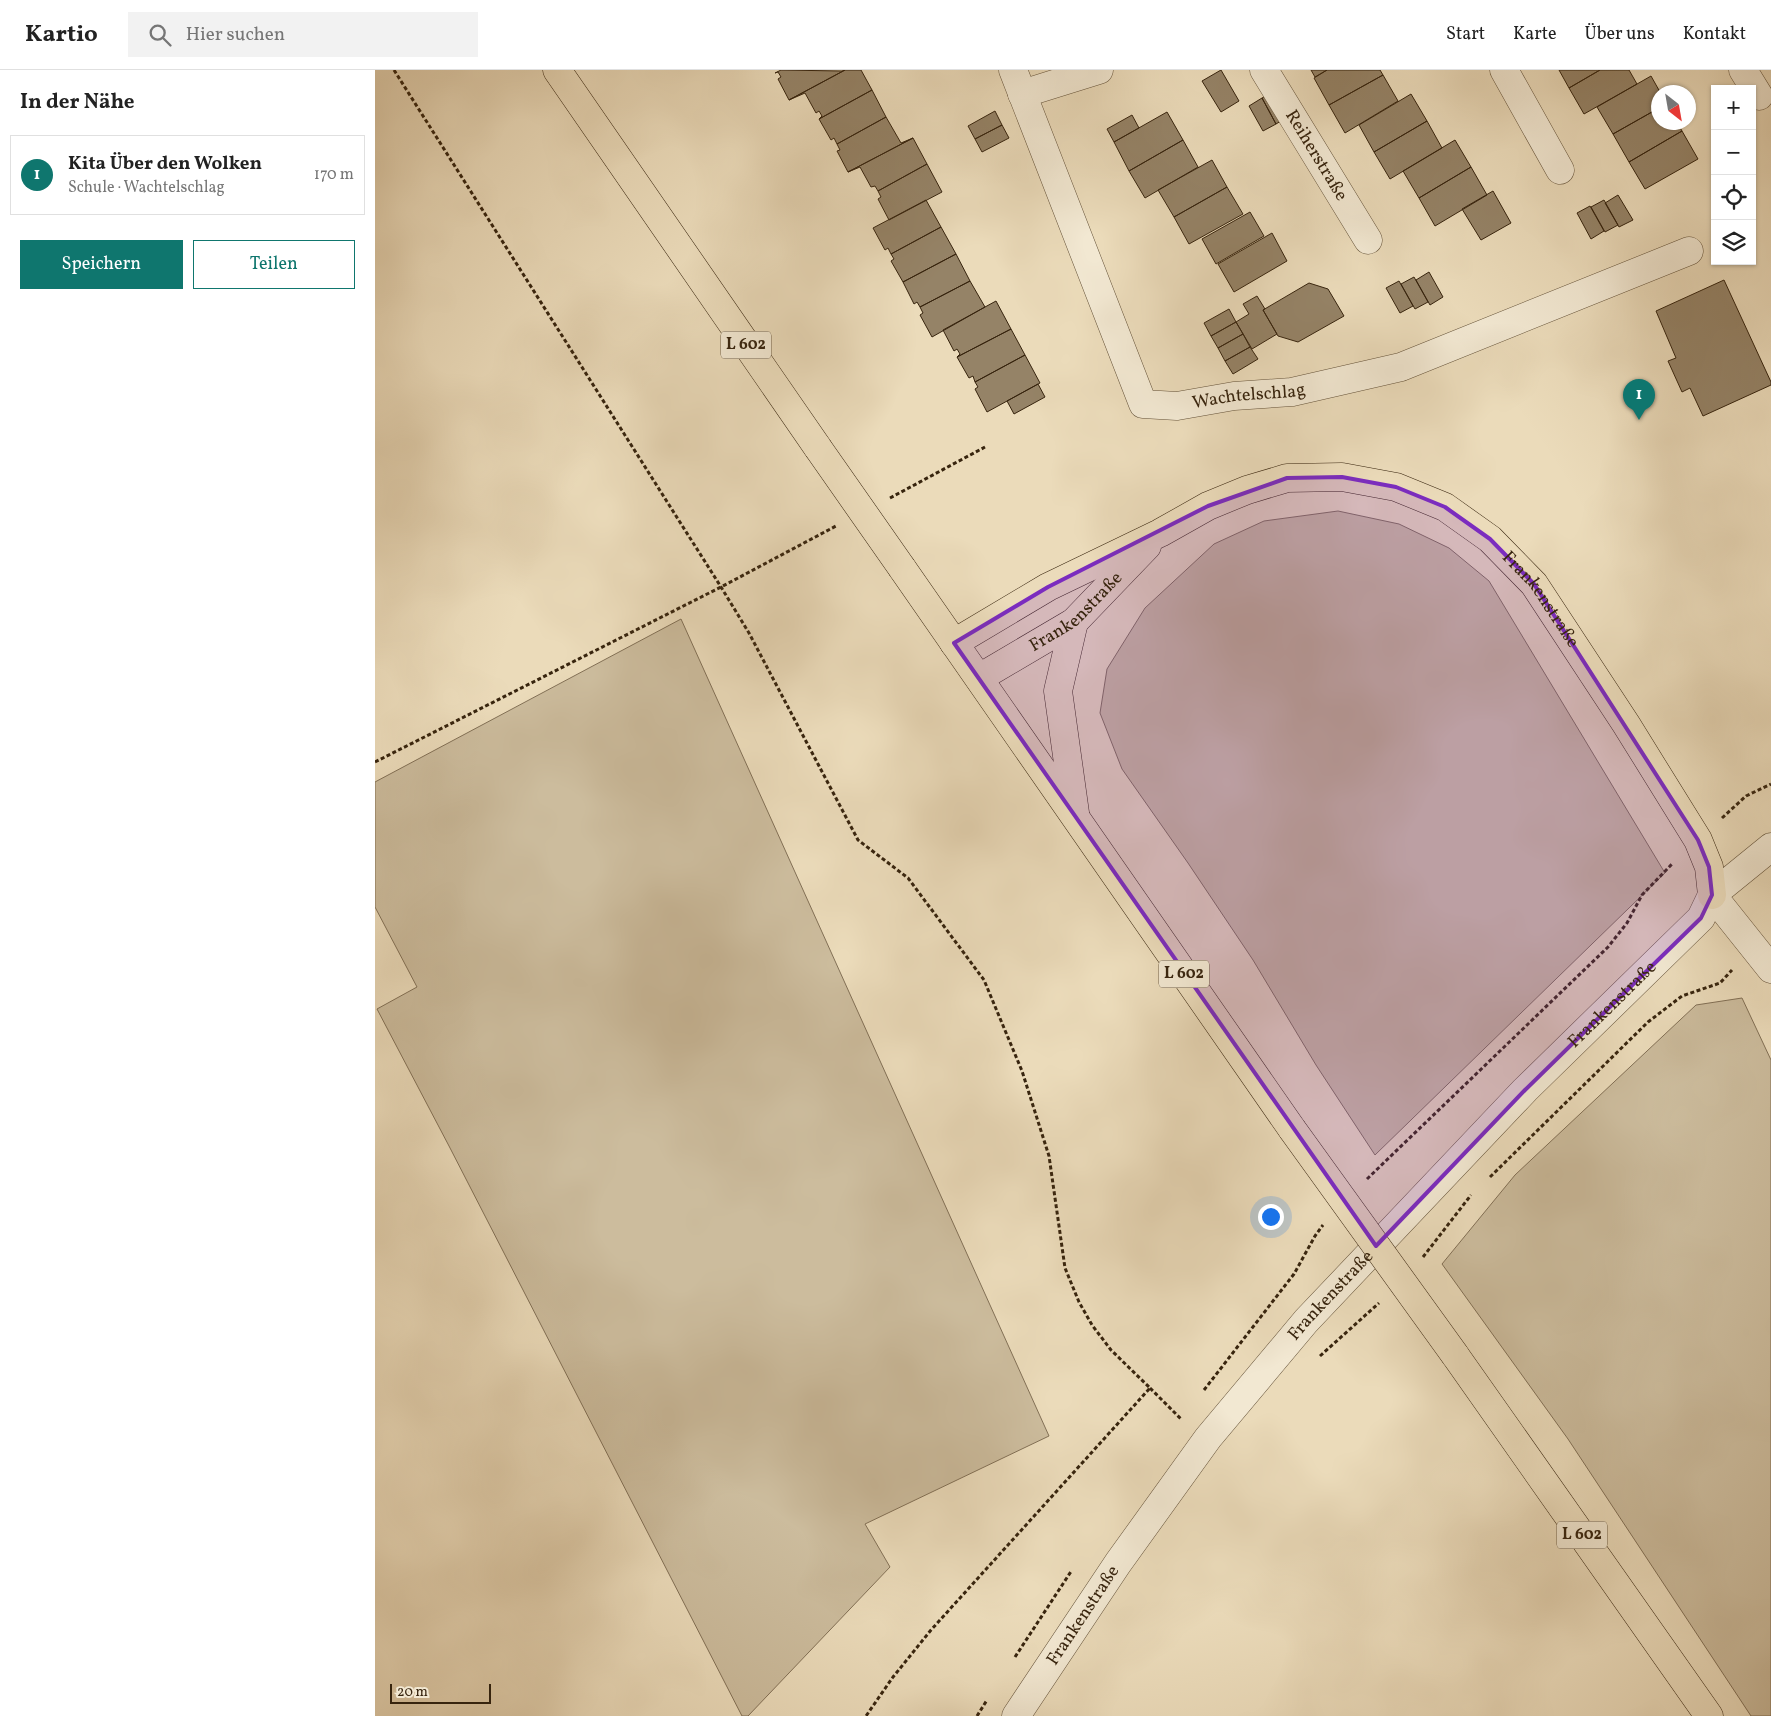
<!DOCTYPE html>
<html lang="de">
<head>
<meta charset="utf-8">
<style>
  :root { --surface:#fff; --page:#f2f2f2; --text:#222; --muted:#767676; --line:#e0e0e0; --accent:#0f766e }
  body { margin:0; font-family:Vollkorn,serif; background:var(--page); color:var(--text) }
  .controls { position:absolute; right:15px; top:15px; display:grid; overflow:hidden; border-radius:0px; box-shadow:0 1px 4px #0004 }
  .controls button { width:45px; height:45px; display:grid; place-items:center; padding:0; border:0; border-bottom:1px solid var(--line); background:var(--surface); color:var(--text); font:25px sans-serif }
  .compass { position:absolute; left:1276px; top:15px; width:45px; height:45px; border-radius:50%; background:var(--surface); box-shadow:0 1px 4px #0004; rotate:149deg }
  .scale { position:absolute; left:15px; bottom:12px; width:101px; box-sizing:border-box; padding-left:5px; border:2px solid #37240e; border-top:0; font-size:14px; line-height:18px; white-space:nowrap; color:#37240e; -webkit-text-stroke:4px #f2e8d2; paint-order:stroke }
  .you { position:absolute; left:895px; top:1146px; width:18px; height:18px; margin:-12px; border:4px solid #fff; border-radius:50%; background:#1a73e8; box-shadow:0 0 0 8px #1a73e833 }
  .badge { display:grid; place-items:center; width:32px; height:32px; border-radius:50%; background:var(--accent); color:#fff; font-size:16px; font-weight:700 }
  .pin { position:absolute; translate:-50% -41px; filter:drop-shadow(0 1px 2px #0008) }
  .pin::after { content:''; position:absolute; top:26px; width:18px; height:15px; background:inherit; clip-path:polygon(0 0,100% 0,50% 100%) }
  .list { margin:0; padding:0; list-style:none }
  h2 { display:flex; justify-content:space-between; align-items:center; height:65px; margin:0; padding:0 20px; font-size:21px }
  h2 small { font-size:16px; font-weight:400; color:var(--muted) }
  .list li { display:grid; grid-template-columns:32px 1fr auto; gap:15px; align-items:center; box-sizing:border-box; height:80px; margin:0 10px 10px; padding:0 10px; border:1px solid var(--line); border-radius:0px }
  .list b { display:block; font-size:19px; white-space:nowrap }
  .list p { margin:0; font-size:16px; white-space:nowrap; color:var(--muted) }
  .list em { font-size:16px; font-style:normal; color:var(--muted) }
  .actions { display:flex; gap:10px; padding:15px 20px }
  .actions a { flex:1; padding:11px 0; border:1px solid var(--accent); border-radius:0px; text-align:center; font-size:18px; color:var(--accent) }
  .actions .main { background:var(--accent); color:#fff }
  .icon { flex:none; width:28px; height:28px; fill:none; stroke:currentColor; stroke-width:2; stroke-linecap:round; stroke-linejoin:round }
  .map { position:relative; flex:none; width:1396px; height:1646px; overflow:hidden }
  header { display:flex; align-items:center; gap:30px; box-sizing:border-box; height:70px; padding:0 25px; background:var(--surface); border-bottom:1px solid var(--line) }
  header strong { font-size:24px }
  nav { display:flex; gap:28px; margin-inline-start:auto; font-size:18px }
  .search { width:350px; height:45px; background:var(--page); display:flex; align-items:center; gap:12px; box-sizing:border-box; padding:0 18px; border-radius:0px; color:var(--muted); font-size:19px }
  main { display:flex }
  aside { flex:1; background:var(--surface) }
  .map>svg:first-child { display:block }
</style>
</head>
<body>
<header>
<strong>Kartio</strong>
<div class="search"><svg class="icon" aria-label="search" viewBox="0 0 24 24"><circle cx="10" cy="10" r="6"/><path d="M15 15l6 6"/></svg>Hier suchen</div>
<nav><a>Start</a><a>Karte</a><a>Über uns</a><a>Kontakt</a></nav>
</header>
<main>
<aside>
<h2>In der Nähe<small></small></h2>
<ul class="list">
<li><span class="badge">1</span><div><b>Kita Über den Wolken</b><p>Schule · Wachtelschlag</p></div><em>170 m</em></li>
</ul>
<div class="actions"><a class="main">Speichern</a><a>Teilen</a></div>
</aside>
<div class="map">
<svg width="1396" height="1646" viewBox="0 0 1396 1646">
  <rect width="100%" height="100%" fill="#ebdbba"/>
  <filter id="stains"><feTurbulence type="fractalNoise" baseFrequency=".004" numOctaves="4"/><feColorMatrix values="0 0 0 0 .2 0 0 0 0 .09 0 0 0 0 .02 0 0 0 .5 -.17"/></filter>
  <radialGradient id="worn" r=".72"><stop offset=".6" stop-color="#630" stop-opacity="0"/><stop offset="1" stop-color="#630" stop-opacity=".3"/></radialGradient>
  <!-- green -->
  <path fill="#ccbc9d" stroke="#827056" d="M963 441 1024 454 1074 478 1114 511 1290 803 1000 1085 941 995 878 890 813 793 747 699 725 643 732 599 770 538 839 474 889 451Z
    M306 549 674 1366 490 1454 515 1497 373 1646H367L74 1076 2 939 42 917 0 837V712Z
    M1367 928 1396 990V1646H1376L1193 1369 1067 1194 1140 1105 1321 935Z"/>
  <!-- building -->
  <path fill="#958367" stroke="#37240e" d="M406 0 467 1 470 0 414 30 403 9 406 7 403 2 400 3Z
    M470 0H486L497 20 444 49 447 46 444 41 441 43 430 23 414 30Z
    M846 0 864 31 846 42 827 11Z
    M936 0H952L940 7Z
    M952 0H1005L1008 5 954 35 939 8Z
    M1184 0H1225L1194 18Z
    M1225 0H1254L1262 14 1209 44 1194 18Z
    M1008 5 1023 31 970 63 954 35Z
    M1276 6 1285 22H1284V38L1238 64 1222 37Z
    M497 20 511 47 462 74 459 68 456 70 444 49Z
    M899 21 914 46 901 54 887 28Z
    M1036 24 1052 51 999 82 984 55Z
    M887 28 901 54 888 61 874 36Z
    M1284 38V52H1302L1307 61 1254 92 1238 64Z
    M620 41 627 55 600 69 593 56Z
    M792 42 808 70 754 101 739 72Z
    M757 45 764 58 739 72 732 59Z
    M511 47 526 73 538 68 473 102 462 81 465 80 462 74Z
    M1052 51 1067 78 1015 109 999 82Z
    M627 55 634 68 607 82 600 69Z
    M1307 61 1323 89 1270 119 1254 92Z
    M538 68 552 94 503 121 500 116 496 117 485 97 473 102Z
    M808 70 823 97 770 128 754 101Z
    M1080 70 1096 97 1044 128 1028 101Z
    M837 90 852 117 799 147 783 120Z
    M552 94 567 122 514 150 503 129 506 127 503 121Z
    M1096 97 1112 125 1060 156 1044 128Z
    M852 117 868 144 814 174 799 147Z
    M1118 121 1136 153 1106 170 1087 139Z
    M1243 125 1258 150 1244 157 1230 133Z
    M551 130 566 157 516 184 513 178 510 180 498 158Z
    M1229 130 1243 155 1230 162 1216 137Z
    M1215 136 1229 161 1216 169 1202 143Z
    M875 142 889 166 841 194 827 169Z
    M566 157 581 184 528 212 516 191 519 189 516 184Z
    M897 163 912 191 859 222 843 194Z
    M581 184 595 211 545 237 542 232 539 234 528 212Z
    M1054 202 1068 227 1055 235 1041 210Z
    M1039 207 1053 232 1040 239 1026 214Z
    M1349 210 1396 312V315L1328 346 1315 318 1307 322 1293 291 1301 288 1281 241Z
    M595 211 610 237 557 267 545 245 548 243 545 237Z
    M1024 211 1038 236 1025 243 1011 218Z
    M934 213 953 219 969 246 923 272 903 266 888 240Z
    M882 226 890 239 888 240 902 264 877 279 861 252 874 244 868 234Z
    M621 231 636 259 582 287 585 284 582 279 579 281 568 260Z
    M854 239 861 252 836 266 829 253Z
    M861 252 868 264 843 278 836 266Z
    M636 259 650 285 600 312 598 306 594 308 582 287Z
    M868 264 875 277 850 291 843 278Z
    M875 277 883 289 858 304 850 291Z
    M650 285 665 313 612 342 600 319 603 317 600 312Z
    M663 314 670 327 639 344 632 331Z"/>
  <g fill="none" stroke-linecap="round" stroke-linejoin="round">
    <!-- minor casing -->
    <g stroke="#645239" stroke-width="29">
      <g id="minor">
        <path id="s1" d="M638 0 768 334 802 336 859 326 917 322 1026 297 1314 181"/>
        <path id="s2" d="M889 0 993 170"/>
        <path d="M1129 0 1185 100"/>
        <path d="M1368 0 1384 26"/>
        <path d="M647 24 724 0"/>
        <path d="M1396 777 1337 825 1396 899"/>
        <path id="s3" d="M641 1646 743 1493 833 1368 931 1251 1150 1020 1326 848 1337 825"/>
      </g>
    </g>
    <!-- major casing -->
    <g stroke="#37240e" stroke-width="29">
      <g id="major">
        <path d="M182 0 443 378"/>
        <path d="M527 498 917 1059"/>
        <path d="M699 552 683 621 700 743"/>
        <path id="s4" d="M579 573 673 517 785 463 833 436 872 420 912 408 967 407 1021 417 1070 437 1115 469 1159 514 1251 654 1323 770 1334 797 1337 825"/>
        <path id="s5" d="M604 608 699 552 772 476"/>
        <path d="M1080 1285 1334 1646"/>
      </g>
    </g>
    <!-- path -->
    <path stroke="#37240e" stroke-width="3" stroke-dasharray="4 2.5" stroke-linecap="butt" d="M19 0 346 517 374 563 483 770 533 808 609 910 647 1001 674 1086 690 1198 704 1232 717 1255 736 1280 775 1318 556 1560 518 1607 491 1646
      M515 428 610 377
      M0 692 346 517 461 456
      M1347 748 1371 726 1396 714
      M1115 1107 1273 952 1307 926 1345 913 1357 900
      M992 1109 1233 877 1252 853 1267 825 1298 793
      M1048 1187 1096 1125
      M945 1286 1004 1233
      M775 1318 807 1350
      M829 1320 919 1204 940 1166 948 1155
      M640 1587 697 1500
      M602 1646 612 1630"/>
    <!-- minor -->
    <use href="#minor" stroke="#f2e8d2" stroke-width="28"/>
    <!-- major -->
    <use href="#major" stroke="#ebdbba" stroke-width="28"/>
    <!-- major-bridge casing -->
    <g stroke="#37240e" stroke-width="29" stroke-linecap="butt">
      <path id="major-bridge" d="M443 378 527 498
        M917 1059 1080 1285"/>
    </g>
    <!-- major-bridge -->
    <use href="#major-bridge" stroke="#ebdbba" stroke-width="28"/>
  </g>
  <!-- marked area -->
  <path fill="#7b2cbf" fill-opacity="0.2" stroke="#7b2cbf" stroke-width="4" stroke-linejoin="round" d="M967 407 1021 417 1070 437 1115 469 1159 514 1323 770 1334 797 1337 825 1326 848 1150 1020 1001 1176 579 573 673 517 833 436 912 408Z"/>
  <g text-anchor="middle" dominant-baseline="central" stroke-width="5" stroke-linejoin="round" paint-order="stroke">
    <!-- shield labels -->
    <g fill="#f2e8d2" stroke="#6f5f49" stroke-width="1">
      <rect x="346" y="261.5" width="50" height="27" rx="4"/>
      <rect x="784" y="890.5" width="50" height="27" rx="4"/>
      <rect x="1182" y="1451.5" width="50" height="27" rx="4"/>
    </g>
    <g font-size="16" font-weight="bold" fill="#37240e">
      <text x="371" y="275">L 602</text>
      <text x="809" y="904">L 602</text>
      <text x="1207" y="1465">L 602</text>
    </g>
    <!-- street labels -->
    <g font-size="18" fill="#37240e" stroke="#f2e8d2">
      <text stroke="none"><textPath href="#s2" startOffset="100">Reiherstraße</textPath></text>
      <text stroke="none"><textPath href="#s1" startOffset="465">Wachtelschlag</textPath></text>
      <text stroke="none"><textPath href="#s4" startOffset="670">Frankenstraße</textPath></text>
      <text stroke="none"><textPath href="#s5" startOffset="118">Frankenstraße</textPath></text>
      <text stroke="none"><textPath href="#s3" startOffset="931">Frankenstraße</textPath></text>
      <text stroke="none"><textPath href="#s3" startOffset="526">Frankenstraße</textPath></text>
      <text stroke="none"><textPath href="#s3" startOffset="121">Frankenstraße</textPath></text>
    </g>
  </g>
  <rect width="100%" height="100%" filter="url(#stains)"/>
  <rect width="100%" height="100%" fill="url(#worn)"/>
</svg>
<div class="controls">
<button>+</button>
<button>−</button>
<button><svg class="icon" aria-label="locate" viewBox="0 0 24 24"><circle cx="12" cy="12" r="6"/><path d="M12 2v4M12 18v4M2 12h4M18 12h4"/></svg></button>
<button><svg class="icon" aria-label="layers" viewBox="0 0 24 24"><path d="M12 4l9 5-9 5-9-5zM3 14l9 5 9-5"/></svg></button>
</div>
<svg class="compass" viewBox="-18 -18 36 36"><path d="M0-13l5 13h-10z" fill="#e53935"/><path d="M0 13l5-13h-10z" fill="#767676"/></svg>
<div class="scale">20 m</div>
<div class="you"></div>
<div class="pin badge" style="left:1264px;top:350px">1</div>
</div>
</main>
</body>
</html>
